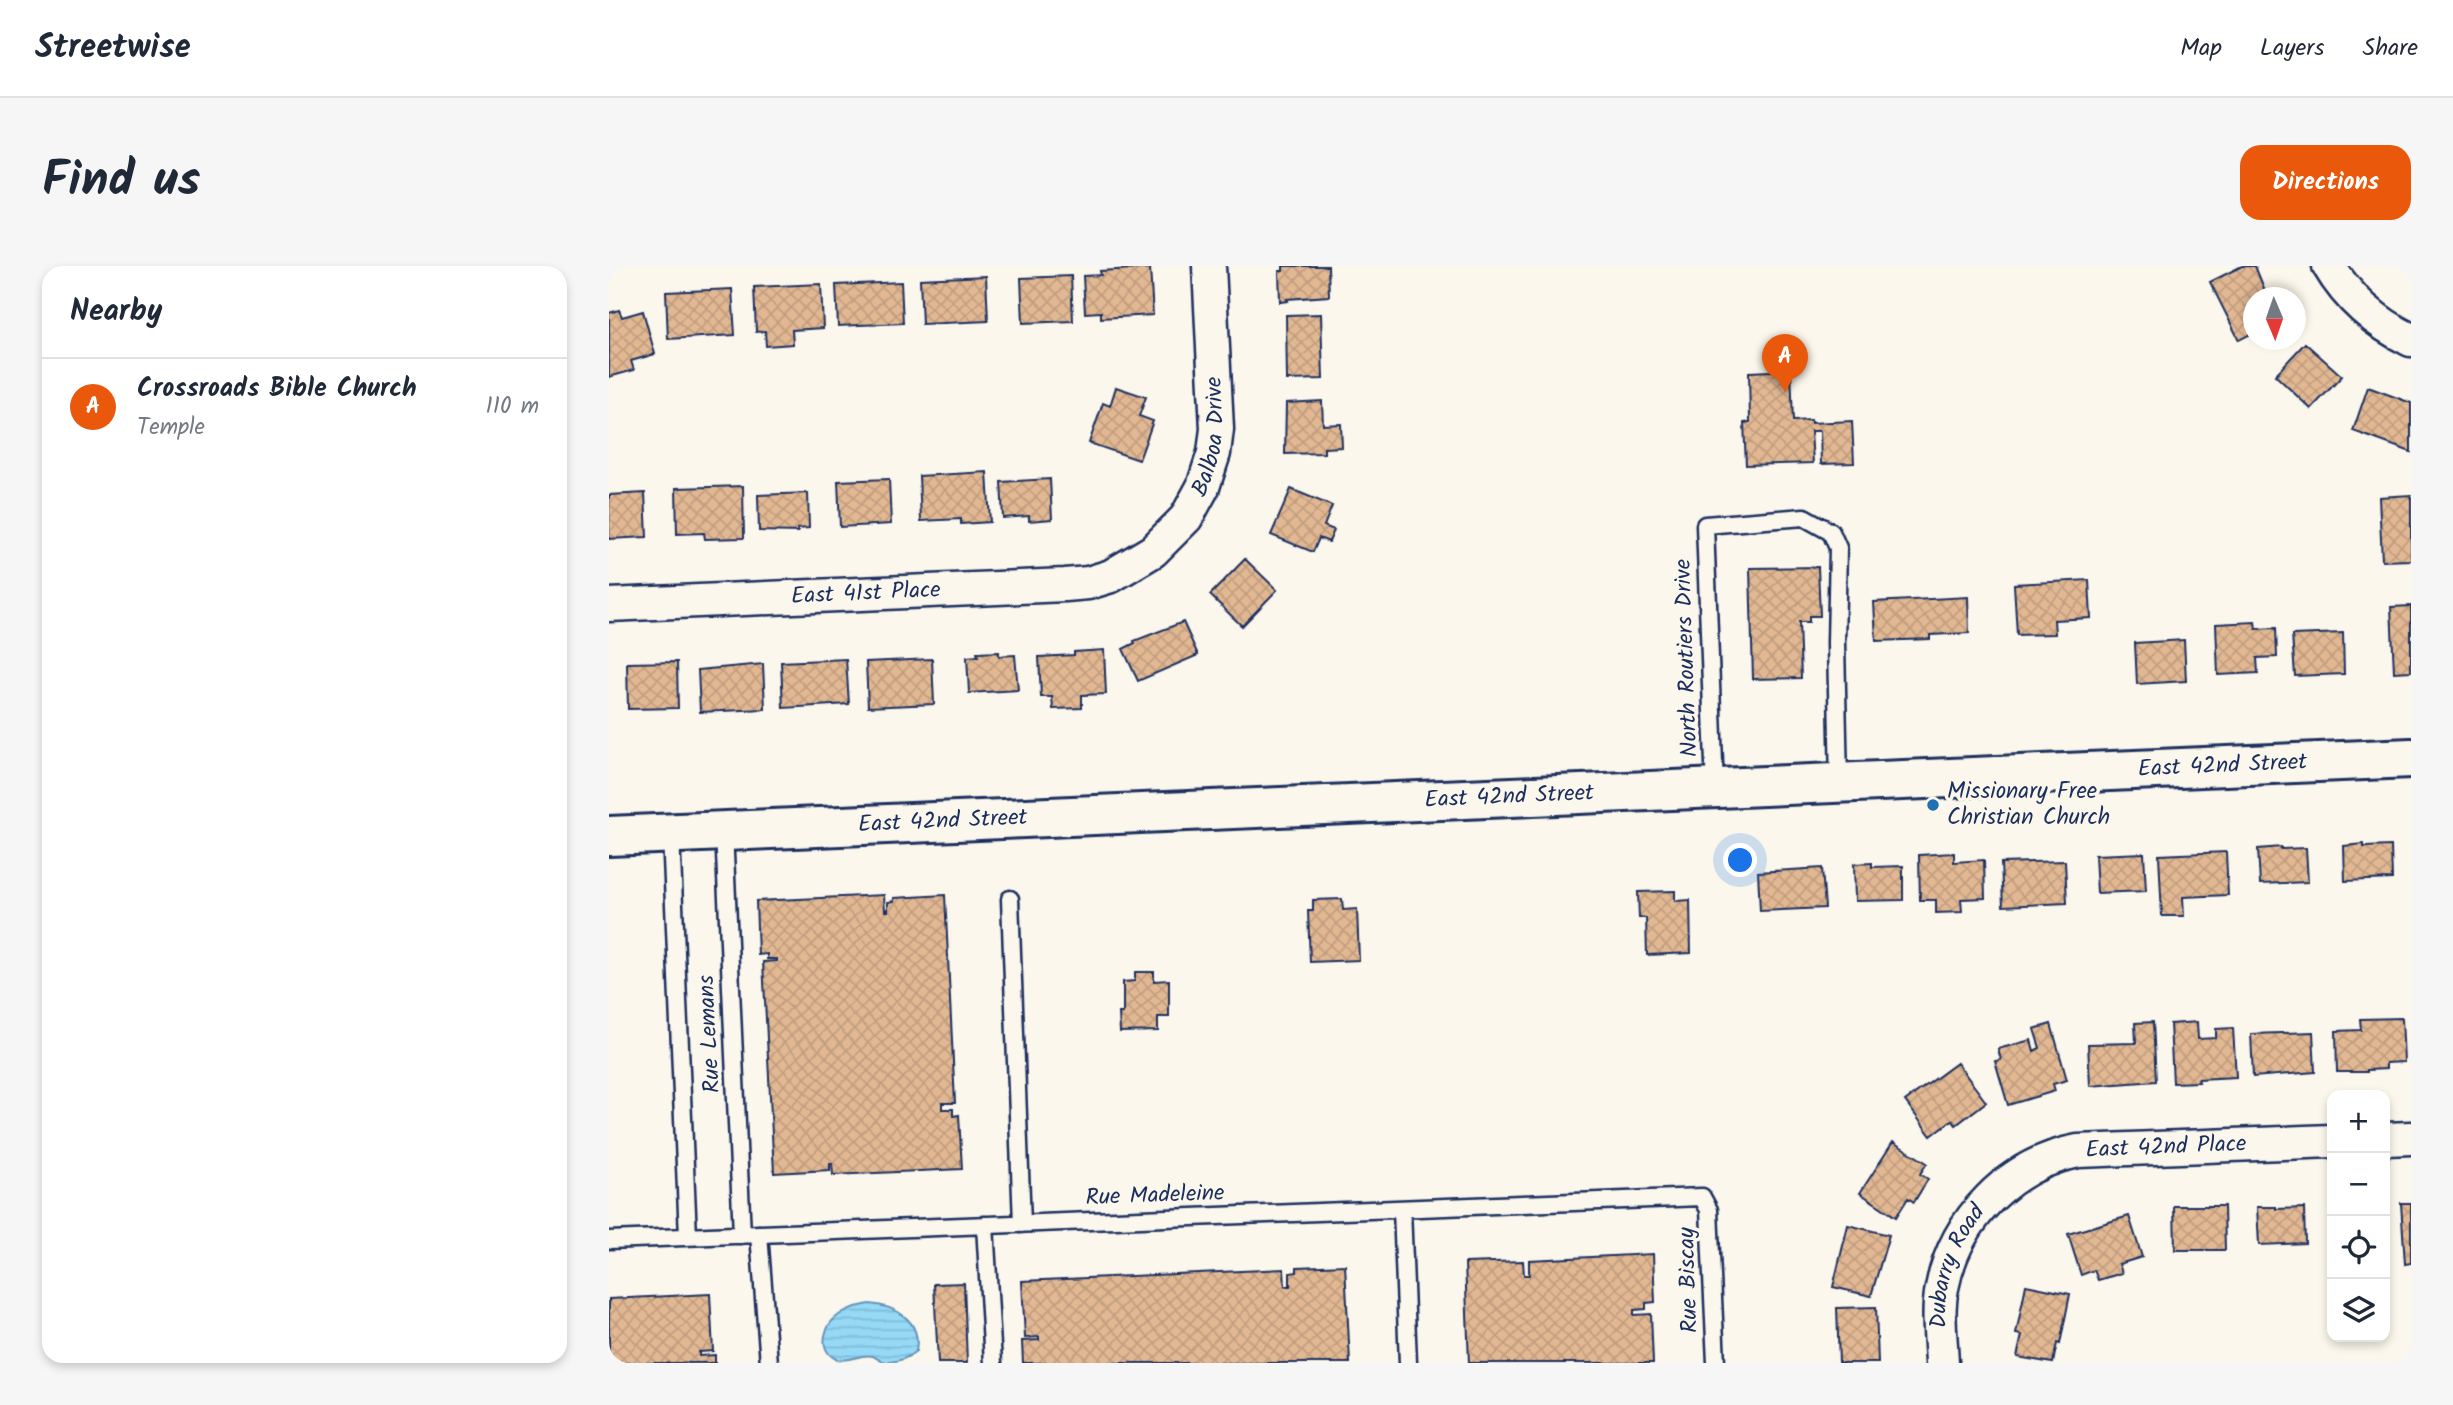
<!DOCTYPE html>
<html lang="en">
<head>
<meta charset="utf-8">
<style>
  :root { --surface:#fff; --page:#f6f6f7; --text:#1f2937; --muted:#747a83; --line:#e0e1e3; --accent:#ea580c }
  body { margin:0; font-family:Kalam,sans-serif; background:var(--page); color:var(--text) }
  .controls { position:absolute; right:21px; bottom:21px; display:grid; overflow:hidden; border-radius:14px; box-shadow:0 4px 10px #0003 }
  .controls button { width:63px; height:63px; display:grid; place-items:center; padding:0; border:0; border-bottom:2px solid var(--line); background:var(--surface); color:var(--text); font:35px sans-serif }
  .compass { position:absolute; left:1634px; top:21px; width:63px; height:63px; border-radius:50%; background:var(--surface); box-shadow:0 4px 10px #0003; rotate:178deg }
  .you { position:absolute; left:1132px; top:595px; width:24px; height:24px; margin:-18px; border:5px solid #fff; border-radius:50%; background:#1a73e8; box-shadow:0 0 0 10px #1a73e833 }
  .badge { display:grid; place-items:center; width:46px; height:46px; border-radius:50%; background:var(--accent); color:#fff; font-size:23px; font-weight:700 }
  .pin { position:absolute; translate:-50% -58px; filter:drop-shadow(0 2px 4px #0008) }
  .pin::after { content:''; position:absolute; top:37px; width:24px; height:21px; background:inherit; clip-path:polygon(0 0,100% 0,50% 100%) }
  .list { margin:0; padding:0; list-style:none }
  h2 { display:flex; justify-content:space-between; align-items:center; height:91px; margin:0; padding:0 28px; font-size:30px }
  h2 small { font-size:23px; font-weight:400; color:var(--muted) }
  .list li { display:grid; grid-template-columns:46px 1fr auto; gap:21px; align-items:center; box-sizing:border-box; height:98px; padding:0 28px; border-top:2px solid var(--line) }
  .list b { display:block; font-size:26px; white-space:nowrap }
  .list p { margin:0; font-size:23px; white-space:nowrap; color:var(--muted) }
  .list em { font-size:23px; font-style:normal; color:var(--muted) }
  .icon { flex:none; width:38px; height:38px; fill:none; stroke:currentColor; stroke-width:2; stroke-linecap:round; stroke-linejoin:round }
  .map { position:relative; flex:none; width:1802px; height:1097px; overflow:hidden; border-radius:21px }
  header { display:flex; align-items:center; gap:42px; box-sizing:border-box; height:98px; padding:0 35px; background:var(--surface); border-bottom:2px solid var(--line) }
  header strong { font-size:33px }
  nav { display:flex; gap:38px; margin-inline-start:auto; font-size:24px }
  .intro { display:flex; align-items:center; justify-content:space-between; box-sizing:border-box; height:168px; padding:0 42px }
  h1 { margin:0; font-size:49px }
  .button { padding:18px 32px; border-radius:21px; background:var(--accent); color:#fff; font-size:24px; font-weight:700 }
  main { display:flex; gap:42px; padding:0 42px }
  aside { flex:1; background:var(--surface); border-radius:21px; box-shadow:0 4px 10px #0003 }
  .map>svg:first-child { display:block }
</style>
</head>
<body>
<header>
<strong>Streetwise</strong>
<nav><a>Map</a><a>Layers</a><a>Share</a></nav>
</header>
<div class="intro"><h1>Find us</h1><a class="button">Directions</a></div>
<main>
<aside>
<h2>Nearby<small></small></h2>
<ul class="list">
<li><span class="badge">A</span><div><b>Crossroads Bible Church</b><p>Temple</p></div><em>110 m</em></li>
</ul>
</aside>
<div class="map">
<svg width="1802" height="1097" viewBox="0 0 1802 1097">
  <defs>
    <pattern id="water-rules" width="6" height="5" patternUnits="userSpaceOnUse" patternTransform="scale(1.75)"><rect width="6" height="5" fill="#95d9f7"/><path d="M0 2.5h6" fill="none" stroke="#80bbd6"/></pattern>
    <pattern id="building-cross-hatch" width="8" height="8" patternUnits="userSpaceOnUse" patternTransform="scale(1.75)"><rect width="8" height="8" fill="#e2b892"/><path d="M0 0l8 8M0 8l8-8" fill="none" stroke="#c19e80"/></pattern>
  </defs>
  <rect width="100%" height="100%" fill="#fbf7ec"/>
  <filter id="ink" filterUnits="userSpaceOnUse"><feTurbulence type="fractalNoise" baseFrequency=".0143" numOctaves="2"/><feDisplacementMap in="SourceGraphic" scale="14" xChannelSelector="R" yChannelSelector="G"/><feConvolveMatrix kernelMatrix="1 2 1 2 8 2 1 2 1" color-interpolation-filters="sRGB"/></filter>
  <g filter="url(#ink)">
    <!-- water -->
    <path fill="url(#water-rules)" stroke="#6495ba" stroke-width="2" d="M261 1038C286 1040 313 1054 307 1085 297 1094 287 1097 273 1096 273 1095 265 1091 264 1090 251 1087 240 1097 227 1093 208 1083 215 1059 230 1049 239 1042 250 1040 261 1038Z"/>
    <!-- building -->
    <path fill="url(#building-cross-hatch)" stroke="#1b2f5e" stroke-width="2" d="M674 0H719L720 30 678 33 679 35 671 36 670 5H674Z
      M1633 0H1646L1659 32H1644V67L1630 74 1601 16Z
      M541 2 544 49 492 52V46L476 47 474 10 492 9 491 5Z
      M377 10 379 55 313 58 311 13Z
      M462 10 464 55 414 57 412 12Z
      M292 16 294 57 229 60 227 19Z
      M212 18 214 62 183 64 184 78 157 80 156 65 147 66 145 21Z
      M123 23 126 69 59 73 57 26Z
      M10 44 13 51 34 45 46 88 22 95 25 104 0 111V47Z
      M712 48 714 113 678 114 677 49Z
      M1696 77 1733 110 1702 143 1666 109Z
      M1182 104 1184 155 1202 154V157L1243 155 1245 197 1212 198 1211 165H1202L1204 197 1137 199 1135 157 1141 156 1140 106Z
      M507 121 537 131 530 150 544 155 530 194 480 177 494 137 501 140Z
      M1759 121 1802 137V186L1744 165Z
      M713 135 714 159 732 158 733 181 715 182V187L676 188 677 137Z
      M378 206 381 256 352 258V253L312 255 310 210Z
      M280 213 282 258 231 261 229 215Z
      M441 213 443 253 420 255V250L394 252 392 216Z
      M134 220 135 272 96 273 95 267 68 268 67 222Z
      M682 223 723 240 715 260 725 264 720 276 710 272 704 286 662 269Z
      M36 227 38 271 0 273V229Z
      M199 227 200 262 188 263 189 266 150 265 149 229Z
      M1802 229V294L1773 295 1770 231Z
      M636 293 668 324 633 360 601 329Z
      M1209 301 1211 350H1200V356H1190L1192 412 1144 413 1141 302Z
      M1480 314 1482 352 1445 354 1446 368 1408 369 1405 318Z
      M1359 331 1360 367 1321 369V373L1267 375 1265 336Z
      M1802 340V405L1785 406 1782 341Z
      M574 356 589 389 529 415 514 383 526 377 525 375Z
      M1646 356 1647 363 1667 362 1668 391 1648 392 1649 407 1609 409 1607 358Z
      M1734 367 1735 408 1686 410 1683 369Z
      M1575 374 1577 415 1528 418 1526 377Z
      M495 384 497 428 473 429V442L444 443 443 431H432L430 391 465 389V386Z
      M390 386V390L406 389 409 424 360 427 358 391 369 390 368 387Z
      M237 393 240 438 174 442 172 396Z
      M323 393 325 438 259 441 257 396Z
      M68 396 69 442 19 443 18 397Z
      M154 398 156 443 91 446 89 404Z
      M1755 578V581L1782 580 1783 613 1736 615 1735 580Z
      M1672 581V583L1697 582 1699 616 1651 618 1649 583Z
      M1617 586 1619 629 1574 631 1575 650H1553L1550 589Z
      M1345 587V596L1375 594 1376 632 1352 633 1353 646 1327 647V634H1311L1310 589Z
      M1535 587 1537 625 1488 627 1486 589Z
      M1456 595 1458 637 1394 640 1392 597Z
      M1263 597V601L1294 600V634L1246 635 1245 598Z
      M1213 602 1216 642 1151 645 1149 606Z
      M1066 625V635L1081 634 1082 687 1038 689 1037 652H1030L1029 626Z
      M275 629 276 645H279V636L285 635V632L336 629 346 837H333V843H344V850L350 849 353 903 224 909 223 897H221V904L165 907 154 696 168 695V693H158V688L149 689 147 635Z
      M733 633 734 644 748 643 750 694 701 696 699 645H704V634Z
      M526 706H545V715L560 714V751H549V765L511 766 510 747H514V716L526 715Z
      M1793 752 1795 796 1777 797V803L1758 804V806H1728L1727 765 1752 764 1751 753Z
      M1544 756 1547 815 1481 820 1479 778 1527 777 1526 757Z
      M1588 756 1589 773 1607 772V763L1624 762 1627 811 1589 813 1590 816 1564 817 1561 758Z
      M1442 758 1458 814 1444 818 1446 825 1399 839 1386 795 1392 794 1389 783 1422 774 1425 785 1431 782 1425 763Z
      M1704 766 1706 806 1644 811 1642 768Z
      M1348 797 1377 836 1347 859 1343 854 1322 870 1296 835Z
      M1284 876 1318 897 1311 908 1319 913 1305 936 1299 932 1287 951 1251 927Z
      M1776 934 1779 973H1776Z
      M1792 937H1802V997L1796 998Z
      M1565 940H1615L1616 984H1566Z
      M1648 941H1667V943L1695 942 1696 977 1650 979Z
      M1520 950 1533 991 1510 998 1513 1007 1489 1014 1485 1004 1472 1009 1459 968Z
      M1239 959 1280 969 1262 1030 1224 1021Z
      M1044 988 1046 1036 1037 1037V1043L1025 1044V1049L1042 1048 1044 1097H860L856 997 914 995 915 1009H920V994Z
      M736 999 741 1097H414L413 1075 430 1074V1071L416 1072 413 1015 675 1003 676 1020H681V1007L688 1006V1001Z
      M355 1017 358 1097H329L325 1018Z
      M1417 1019 1461 1028 1451 1078 1448 1077 1444 1097 1408 1091 1413 1069 1407 1068Z
      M101 1028 104 1085 90 1086V1090L106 1089V1097H0V1033Z
      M1267 1041 1269 1097H1230L1228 1042Z"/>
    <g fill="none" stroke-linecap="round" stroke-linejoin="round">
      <!-- service casing -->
      <g stroke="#1b2f5e" stroke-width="21">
        <path id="service" d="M1106 524 1096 259 1195 251 1222 266 1229 282 1227 377 1230 518
          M115 565 133 969
          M62 568 79 971
          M401 633 413 958
          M793 943 799 1097
          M376 959 384 1097
          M150 968 160 1097
          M0 974 1093 931 1100 944 1107 1097"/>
      </g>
      <!-- minor casing -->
      <g stroke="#1b2f5e" stroke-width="37">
        <g id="minor">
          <path d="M1720 0C1740 34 1767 57 1802 74"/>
          <path id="s1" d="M0 339 456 319 479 317 502 310 544 285 577 252 594 221 605 187 608 163 600 0"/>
          <path d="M1776 873 1802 872"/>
          <path id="s2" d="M1333 1097C1332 1072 1328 1046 1333 1022 1346 954 1400 898 1469 885L1723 875"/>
        </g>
      </g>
      <!-- tertiary casing -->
      <g stroke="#1b2f5e" stroke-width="44">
        <g id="tertiary">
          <path id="s3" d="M0 570 1802 492"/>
        </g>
      </g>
      <!-- service -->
      <use href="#service" stroke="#fbf7ec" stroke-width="16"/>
      <!-- minor -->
      <use href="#minor" stroke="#fbf7ec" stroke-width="32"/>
      <!-- tertiary -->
      <use href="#tertiary" stroke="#fbf7ec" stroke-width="38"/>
    </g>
  </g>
  <!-- markers -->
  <circle fill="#1f6fb2" stroke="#fbf7ec" stroke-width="2.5" cx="1324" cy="539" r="7"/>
  <g text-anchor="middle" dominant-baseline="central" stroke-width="7" stroke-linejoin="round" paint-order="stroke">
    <!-- street labels -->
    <g font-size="23" fill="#1b2f5e" stroke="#fbf7ec">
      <text stroke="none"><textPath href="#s1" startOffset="686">Balboa Drive</textPath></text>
      <text stroke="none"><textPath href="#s1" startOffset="257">East 41st Place</textPath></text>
      <text transform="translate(1078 392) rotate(-92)">North Routiers Drive</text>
      <text stroke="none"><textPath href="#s3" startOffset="1615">East 42nd Street</textPath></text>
      <text stroke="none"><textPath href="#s3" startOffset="901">East 42nd Street</textPath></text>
      <text stroke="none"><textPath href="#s3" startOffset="334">East 42nd Street</textPath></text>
      <text transform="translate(101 768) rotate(-93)">Rue Lemans</text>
      <text stroke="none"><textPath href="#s2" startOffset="368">East 42nd Place</textPath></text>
      <text transform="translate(546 930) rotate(-2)">Rue Madeleine</text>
      <text stroke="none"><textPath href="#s2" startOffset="100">Dubarry Road</textPath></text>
      <text transform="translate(1080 1014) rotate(-92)">Rue Biscay</text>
    </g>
    <!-- poi labels -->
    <g font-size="23" fill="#1b2f5e" stroke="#fbf7ec" text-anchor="start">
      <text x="1338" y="526">Missionary Free<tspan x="1338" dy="26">Christian Church</tspan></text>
    </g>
  </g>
</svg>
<div class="controls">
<button>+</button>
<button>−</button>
<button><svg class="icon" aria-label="locate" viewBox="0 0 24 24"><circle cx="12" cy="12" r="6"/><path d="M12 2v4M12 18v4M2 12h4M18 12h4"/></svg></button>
<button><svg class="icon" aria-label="layers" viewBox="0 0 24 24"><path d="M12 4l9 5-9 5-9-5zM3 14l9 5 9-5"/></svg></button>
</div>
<svg class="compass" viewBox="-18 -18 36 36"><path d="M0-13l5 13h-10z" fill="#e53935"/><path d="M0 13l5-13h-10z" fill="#747a83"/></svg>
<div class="you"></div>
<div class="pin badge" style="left:1176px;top:126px">A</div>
</div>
</main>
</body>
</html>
